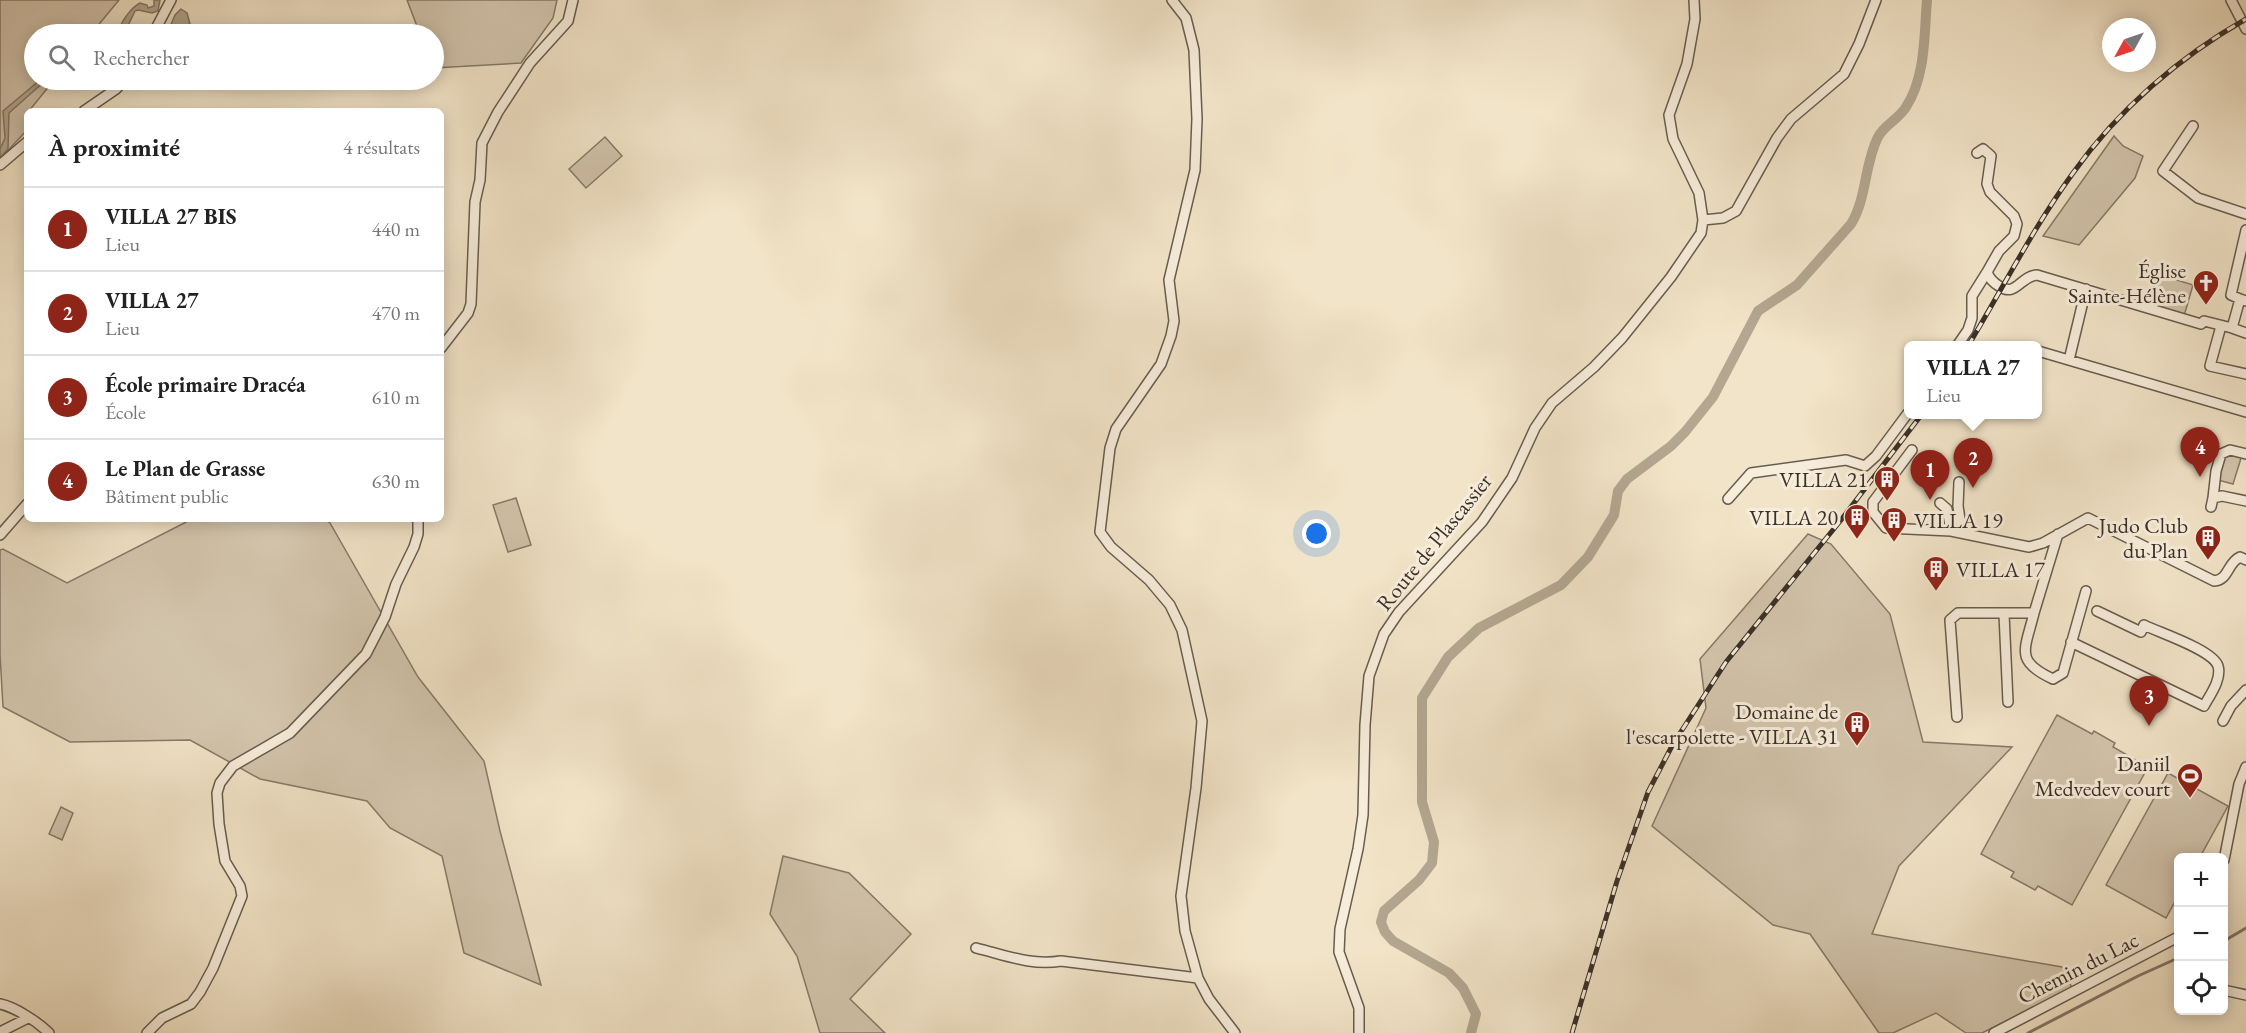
<!DOCTYPE html>
<html lang="fr">
<head>
<meta charset="utf-8">
<style>
  :root { --surface:#fff; --page:#f2f2f2; --text:#222; --muted:#767676; --line:#e0e0e0; --accent:#8f2418 }
  body { margin:0; font-family:"EB Garamond",serif; background:var(--page); color:var(--text) }
  .controls { position:absolute; right:18px; bottom:18px; display:grid; overflow:hidden; border-radius:9px; box-shadow:0 3px 15px #0003 }
  .controls button { width:54px; height:54px; display:grid; place-items:center; padding:0; border:0; border-bottom:2px solid var(--line); background:var(--surface); color:var(--text); font:30px sans-serif }
  .compass { position:absolute; left:2102px; top:18px; width:54px; height:54px; border-radius:50%; background:var(--surface); box-shadow:0 3px 15px #0003; rotate:230deg }
  .you { position:absolute; left:1317px; top:534px; width:21px; height:21px; margin:-15px; border:4px solid #fff; border-radius:50%; background:#1a73e8; box-shadow:0 0 0 9px #1a73e833 }
  .badge { display:grid; place-items:center; width:39px; height:39px; border-radius:50%; background:var(--accent); color:#fff; font-size:20px; font-weight:700 }
  .pin { position:absolute; translate:-50% -50px; filter:drop-shadow(0 2px 3px #0008) }
  .pin::after { content:''; position:absolute; top:32px; width:21px; height:18px; background:inherit; clip-path:polygon(0 0,100% 0,50% 100%) }
  .popup { position:absolute; left:1904px; top:341px; width:138px; height:78px; box-sizing:border-box; display:grid; place-content:center; border-radius:9px; background:var(--surface); filter:drop-shadow(0 2px 4px #0005); font-size:20px; white-space:nowrap; color:var(--muted) }
  .popup b { font-size:22px; color:var(--text) }
  .popup::after { content:''; position:absolute; left:50%; top:100%; margin-left:-12px; border:12px solid transparent; border-top-color:var(--surface) }
  .list { margin:0; padding:0; list-style:none }
  h2 { display:flex; justify-content:space-between; align-items:center; height:78px; margin:0; padding:0 24px; font-size:26px }
  h2 small { font-size:20px; font-weight:400; color:var(--muted) }
  .list li { display:grid; grid-template-columns:39px 1fr auto; gap:18px; align-items:center; box-sizing:border-box; height:84px; padding:0 24px; border-top:2px solid var(--line) }
  .list b { display:block; font-size:22px; white-space:nowrap }
  .list p { margin:0; font-size:20px; white-space:nowrap; color:var(--muted) }
  .list em { font-size:20px; font-style:normal; color:var(--muted) }
  .icon { flex:none; width:33px; height:33px; fill:none; stroke:currentColor; stroke-width:2; stroke-linecap:round; stroke-linejoin:round }
  .map { position:relative; flex:none; width:2246px; height:1033px; overflow:hidden }
  .search { position:absolute; background:var(--surface); box-shadow:0 3px 15px #0003; left:24px; top:24px; width:420px; height:66px; display:flex; align-items:center; gap:15px; box-sizing:border-box; padding:0 21px; border-radius:33px; color:var(--muted); font-size:22px }
  .panel { position:absolute; background:var(--surface); box-shadow:0 3px 15px #0003; left:24px; top:108px; width:420px; height:414px; border-radius:9px }
  .map>svg:first-child { display:block }
</style>
</head>
<body>
<div class="map">
<svg width="2246" height="1033" viewBox="0 0 2246 1033">
  <rect width="100%" height="100%" fill="#f2e4c8"/>
  <filter id="stains"><feTurbulence type="fractalNoise" baseFrequency=".00333" numOctaves="4"/><feColorMatrix values="0 0 0 0 .2 0 0 0 0 .09 0 0 0 0 .02 0 0 0 .5 -.17"/></filter>
  <radialGradient id="worn" r=".72"><stop offset=".6" stop-color="#630" stop-opacity="0"/><stop offset="1" stop-color="#630" stop-opacity=".3"/></radialGradient>
  <!-- green -->
  <path fill="#d3c5ad" stroke="#867a6a" stroke-width="1.5" d="M0 0H119L91 34H34V80H54L29 111H27V130L0 159Z
    M407 0H557L553 18 521 63 434 68V34H420Z
    M2114 136 2123 146 2143 156 2135 178 2079 245 2043 236Z
    M605 137 622 156 586 188 569 169Z
    M2158 274 2193 285 2184 316 2149 305Z
    M2231 452 2242 455 2233 484 2218 480 2225 457Z
    M516 498 531 545 508 552 493 505Z
    M192 519H324L330 523 418 677 484 761 500 831 541 985 464 953 442 856 390 828 367 801 260 779 190 740 70 742 3 707 0 654V550L3 549 67 583Z
    M1808 534 1831 544 1890 614 1923 742 2012 747 1899 866 1872 934 2062 967 2072 988 1982 1033H1966L1936 1013 1893 1033H1879L1810 934 1773 925 1652 826 1706 708 1700 659Z
    M2057 715 2092 734 2094 731 2115 743 2113 747 2148 767 2072 905 2038 886 2035 890 2011 877 2014 872 1981 854Z
    M2168 773 2228 806 2200 857 2178 858V896L2166 918 2106 885Z
    M61 807 73 813 62 840 49 834Z
    M783 856 849 873 911 934 850 999 885 1033H820L797 956 770 914Z"/>
  <!-- water -->
  <path fill="#b3a791" stroke="#827767" stroke-width="1.5" d="M154 0H160L158 11 152 13 138 10 135 11 124 34H120L119 30C122 20 131 8 140 3L147 5 148 8 154 6Z
    M181 9 187 13 190 24 196 29 197 34H167L175 15Z
    M40 80H46L9 113 8 149 0 158V149L5 138 3 111Z"/>
  <g fill="none" stroke-linecap="round" stroke-linejoin="round">
    <!-- stream -->
    <path stroke="#827767" stroke-width="3" d="M2224 941 2246 928
      M2028 1033 2138 976 2178 958"/>
    <!-- canal -->
    <path stroke="#b3a791" stroke-width="10" d="M1471 1033 1476 1014 1463 988 1449 973 1393 941 1385 932 1381 922 1384 911 1419 880 1432 863 1434 842 1422 802V698L1448 657 1479 628 1561 585 1588 557 1614 515 1618 491 1627 479 1671 446 1685 432 1713 397 1758 311 1797 285 1851 224C1867 198 1864 165 1878 137 1884 125 1899 119 1906 107 1926 76 1924 35 1927 0"/>
    <!-- minor casing -->
    <g stroke="#675d4f" stroke-width="12">
      <path id="minor" d="M1172 0 1186 18 1194 50 1197 119 1195 170 1169 280 1174 321 1171 336 1161 364 1116 429 1110 448 1100 532 1111 547 1149 580 1170 605 1182 630 1202 721 1196 788 1181 896 1185 931 1198 978 1209 999 1235 1033
        M2231 0 2246 29
        M153 34 171 0
        M84 111 116 89 124 80
        M2193 126 2163 171 2198 198 2246 214
        M1977 153 1983 149 1991 156 1987 184 1990 192 2014 216 2017 224 2014 236 1999 251 1987 272C1989 278 1994 283 1999 286 2016 298 2020 276 2037 275L2201 324 2204 321 2232 328 2240 299 2246 301
        M0 165 27 142
        M1703 220 1723 218 1736 211 1777 138 1791 119 1844 74 1859 44 1876 0
        M2240 299 2231 295 2246 230
        M2221 326 2210 366 2246 374
        M2232 328 2246 333
        M1957 346 1968 330 1972 318V296L1987 272
        M441 348 468 313 471 304 475 202 480 180 482 143 498 112 530 63 568 21 573 0
        M2038 351 2246 412
        M2069 360 2086 289
        M1912 450 1873 502V512L1886 528 1951 531 2029 547 2043 543 2088 518 2214 581C2229 580 2227 563 2240 557L2246 560
        M1959 482 1958 506 1962 533
        M2213 498 2216 471 2221 454 2230 450 2246 454
        M1728 499 1751 473 1846 460 1865 466 1876 456 1908 413
        M1940 503 1947 509 1951 531
        M2211 507 2213 498 2222 496 2246 501
        M0 535 27 504
        M2034 613 2058 534
        M2004 614 2008 702
        M2071 642 2204 706C2210 695 2222 679 2218 666 2213 650 2160 633 2144 625L2141 632 2097 611
        M1957 717 1950 620 1958 613H2034C2025 650 2014 661 2053 679L2063 673 2086 591
        M2223 721 2231 706 2246 690
        M2224 860 2239 784 2246 767
        M976 948C1005 955 1031 966 1061 961L1198 978
        M2228 991 2246 995
        M0 1004C15 1007 38 1022 49 1033
        M0 1032 28 1018
        M147 1033 162 1018 191 1004 200 992 213 968 242 896 240 886 225 861 219 824 217 793 220 783 233 766 290 733 366 654 385 617 396 584 414 547 418 534V519
        M1359 1033V1008L1339 952 1340 929 1358 849 1363 815 1365 725 1369 676 1384 634 1399 612 1482 522 1512 478 1535 428 1552 403 1594 367 1622 338 1671 277 1701 233 1703 220 1699 193 1673 139 1669 115 1687 64 1695 19 1694 0
        M1994 1033 2178 937"/>
    </g>
    <!-- minor -->
    <use href="#minor" stroke="#f7eddb" stroke-width="9"/>
    <!-- rail casing -->
    <g stroke="#393027" stroke-width="5">
      <path id="rail" d="M1968 346C2003 288 2033 228 2073 173 2118 110 2179 57 2246 19
        M1572 1033 1617 881 1648 792 1673 744 1726 662 1841 520 1922 414"/>
    </g>
    <!-- rail -->
    <use href="#rail" stroke="#f7eddb" stroke-width="3" stroke-dasharray="9" stroke-linecap="butt"/>
  </g>
  <!-- icons -->
  <defs>
    <g id="church-pin" transform="scale(1.35)"><path d="M0 17L-7.5 6A9.5 9.5 0 1 1 7.5 6Z" fill="#8f2418" stroke="#f7eddb"/><path d="M-1.2-6h2.4v3.5h3.3v2.4h-3.3V6h-2.4V-.1h-3.3v-2.4h3.3Z" fill="#fff"/></g>
    <g id="building-pin" transform="scale(1.35)"><path d="M0 17L-7.5 6A9.5 9.5 0 1 1 7.5 6Z" fill="#8f2418" stroke="#f7eddb"/><path d="M-4-6H4V6H1V3H-1V6H-4ZM-2.5-4.3h1.7v1.8h-1.7ZM.8-4.3h1.7v1.8H.8ZM-2.5-1h1.7V.8h-1.7ZM.8-1h1.7V.8H.8Z" fill="#fff"/></g>
    <g id="stadium-pin" transform="scale(1.35)"><path d="M0 17L-7.5 6A9.5 9.5 0 1 1 7.5 6Z" fill="#8f2418" stroke="#f7eddb"/><path d="M0-5a6.5 5 0 1 0 0 10a6.5 5 0 1 0 0-10ZM-3.5-1.8h7v3.6h-7Z" fill="#fff"/></g>
  </defs>
  <g fill-rule="evenodd">
    <use href="#church-pin" x="2206" y="283"/>
    <use href="#building-pin" x="1887" y="479"/>
    <use href="#building-pin" x="1857" y="517"/>
    <use href="#building-pin" x="1894" y="520"/>
    <use href="#building-pin" x="2208" y="538"/>
    <use href="#building-pin" x="1936" y="569"/>
    <use href="#building-pin" x="1857" y="724"/>
    <use href="#stadium-pin" x="2190" y="776"/>
  </g>
  <g text-anchor="middle" dominant-baseline="central" stroke-width="6" stroke-linejoin="round" paint-order="stroke">
    <!-- poi labels -->
    <g font-size="22" fill="#393027" stroke="#f7eddb" text-anchor="end">
      <text x="2186" y="270">Église<tspan x="2186" dy="25">Sainte-Hélène</tspan></text>
      <text x="1868" y="479">VILLA 21</text>
      <text x="1838" y="517">VILLA 20</text>
      <text x="1914" y="520" text-anchor="start">VILLA 19</text>
      <text x="2188" y="525">Judo Club<tspan x="2188" dy="25">du Plan</tspan></text>
      <text x="1956" y="569" text-anchor="start">VILLA 17</text>
      <text x="1838" y="711">Domaine de<tspan x="1838" dy="25">l'escarpolette - VILLA 31</tspan></text>
      <text x="2170" y="763">Daniil<tspan x="2170" dy="25">Medvedev court</tspan></text>
    </g>
    <!-- street labels -->
    <g font-size="22" fill="#393027" stroke="#f7eddb">
      <text transform="translate(1434 542) rotate(-51)">Route de Plascassier</text>
      <text transform="translate(2078 968) rotate(-27)">Chemin du Lac</text>
    </g>
  </g>
  <rect width="100%" height="100%" filter="url(#stains)"/>
  <rect width="100%" height="100%" fill="url(#worn)"/>
</svg>
<div class="controls">
<button>+</button>
<button>−</button>
<button><svg class="icon" aria-label="locate" viewBox="0 0 24 24"><circle cx="12" cy="12" r="6"/><path d="M12 2v4M12 18v4M2 12h4M18 12h4"/></svg></button>
</div>
<svg class="compass" viewBox="-18 -18 36 36"><path d="M0-13l5 13h-10z" fill="#e53935"/><path d="M0 13l5-13h-10z" fill="#767676"/></svg>
<div class="you"></div>
<div class="pin badge" style="left:1930px;top:500px">1</div>
<div class="pin badge" style="left:1973px;top:488px">2</div>
<div class="popup"><b>VILLA 27</b>Lieu</div>
<div class="pin badge" style="left:2149px;top:726px">3</div>
<div class="pin badge" style="left:2200px;top:477px">4</div>
<div class="search"><svg class="icon" aria-label="search" viewBox="0 0 24 24"><circle cx="10" cy="10" r="6"/><path d="M15 15l6 6"/></svg>Rechercher</div>
<section class="panel">
<h2>À proximité<small>4 résultats</small></h2>
<ul class="list">
<li><span class="badge">1</span><div><b>VILLA 27 BIS</b><p>Lieu</p></div><em>440 m</em></li>
<li><span class="badge">2</span><div><b>VILLA 27</b><p>Lieu</p></div><em>470 m</em></li>
<li><span class="badge">3</span><div><b>École primaire Dracéa</b><p>École</p></div><em>610 m</em></li>
<li><span class="badge">4</span><div><b>Le Plan de Grasse</b><p>Bâtiment public</p></div><em>630 m</em></li>
</ul>
</section>
</div>
</body>
</html>
